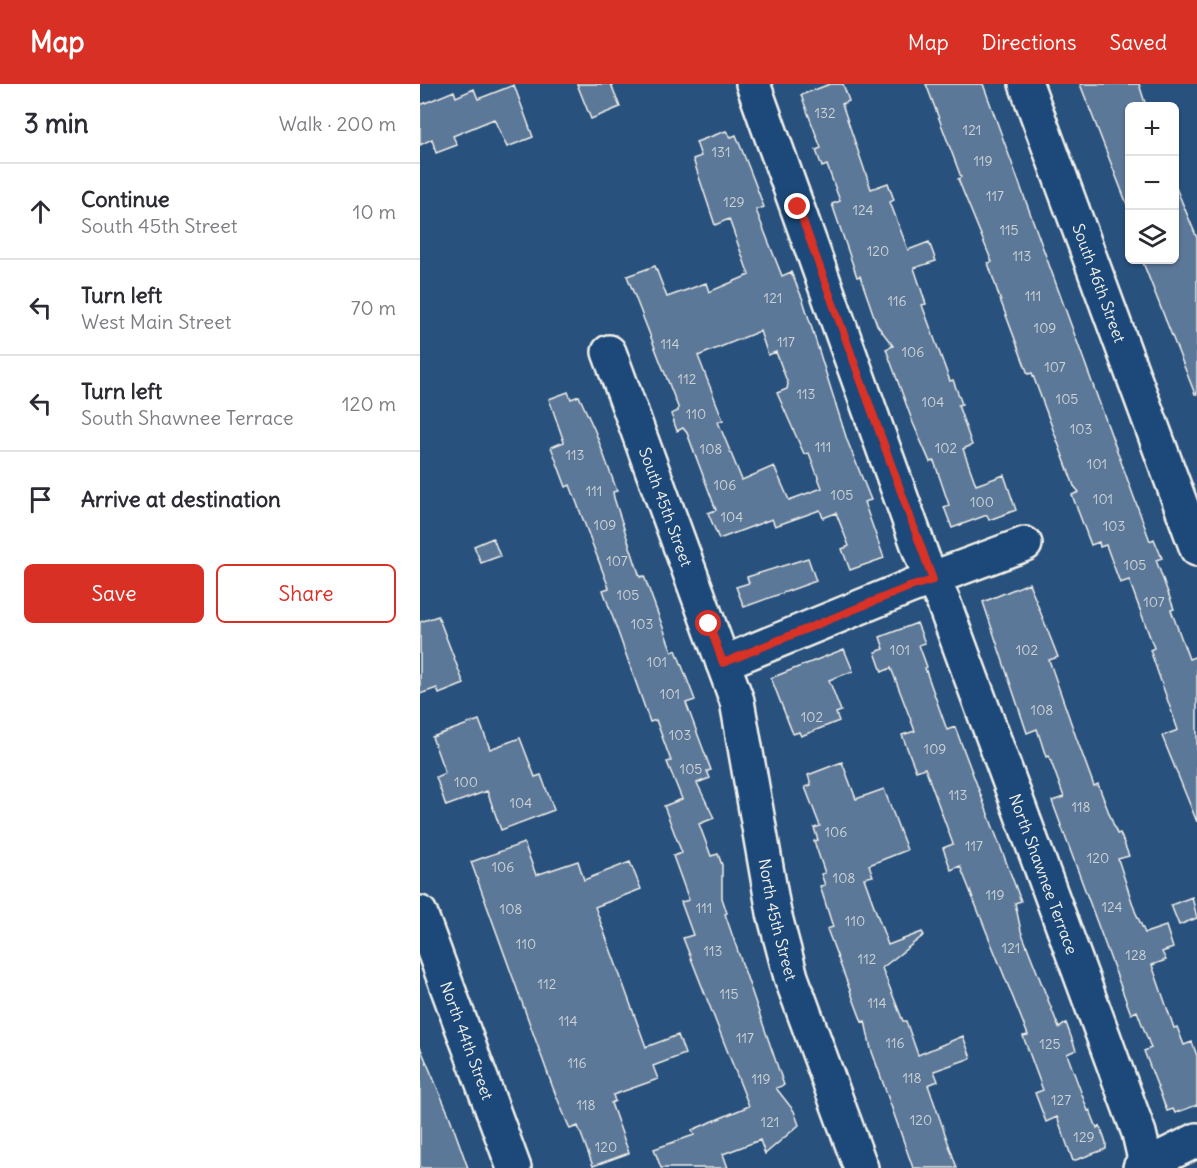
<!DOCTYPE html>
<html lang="en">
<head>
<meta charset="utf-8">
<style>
  :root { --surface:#fff; --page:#f7f7f7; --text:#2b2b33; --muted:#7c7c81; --line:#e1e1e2; --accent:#d93025 }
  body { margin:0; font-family:Delius,sans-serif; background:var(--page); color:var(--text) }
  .controls { position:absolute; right:18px; top:18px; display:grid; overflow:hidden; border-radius:9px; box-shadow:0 2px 4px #0004 }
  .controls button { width:54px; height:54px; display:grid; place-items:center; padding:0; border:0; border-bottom:2px solid var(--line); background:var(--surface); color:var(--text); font:30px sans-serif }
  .stop { position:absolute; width:18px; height:18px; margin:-14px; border:4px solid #d93025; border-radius:50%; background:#fff }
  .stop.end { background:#d93025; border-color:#fff; box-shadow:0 2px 6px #0008 }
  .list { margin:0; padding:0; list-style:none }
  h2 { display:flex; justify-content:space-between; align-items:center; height:78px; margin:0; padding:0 24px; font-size:26px }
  h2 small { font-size:20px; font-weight:400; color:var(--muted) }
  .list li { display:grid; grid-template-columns:39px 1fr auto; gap:18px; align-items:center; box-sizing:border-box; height:96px; padding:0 24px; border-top:2px solid var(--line) }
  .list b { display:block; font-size:22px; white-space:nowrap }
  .list p { margin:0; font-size:20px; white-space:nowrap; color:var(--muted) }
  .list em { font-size:20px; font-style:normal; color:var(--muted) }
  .actions { display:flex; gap:12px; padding:18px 24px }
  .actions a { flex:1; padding:14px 0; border:2px solid var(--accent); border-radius:9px; text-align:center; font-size:21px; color:var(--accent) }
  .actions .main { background:var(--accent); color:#fff }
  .icon { flex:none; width:33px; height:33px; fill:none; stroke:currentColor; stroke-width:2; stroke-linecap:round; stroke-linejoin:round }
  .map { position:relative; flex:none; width:777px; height:1084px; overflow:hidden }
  header { display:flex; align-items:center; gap:36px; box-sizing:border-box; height:84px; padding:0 30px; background:var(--accent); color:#fff }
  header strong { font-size:28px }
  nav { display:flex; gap:33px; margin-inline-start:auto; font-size:21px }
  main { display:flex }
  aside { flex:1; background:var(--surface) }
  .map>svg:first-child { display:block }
</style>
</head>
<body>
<header>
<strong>Map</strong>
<nav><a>Map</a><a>Directions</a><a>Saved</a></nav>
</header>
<main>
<aside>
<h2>3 min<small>Walk · 200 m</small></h2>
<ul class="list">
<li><svg class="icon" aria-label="ahead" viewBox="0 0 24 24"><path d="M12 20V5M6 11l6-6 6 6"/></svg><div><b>Continue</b><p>South 45th Street</p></div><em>10 m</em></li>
<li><svg class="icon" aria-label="left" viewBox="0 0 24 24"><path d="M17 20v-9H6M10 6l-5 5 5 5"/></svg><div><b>Turn left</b><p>West Main Street</p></div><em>70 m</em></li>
<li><svg class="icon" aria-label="left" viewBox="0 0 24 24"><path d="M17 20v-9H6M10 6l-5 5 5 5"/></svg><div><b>Turn left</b><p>South Shawnee Terrace</p></div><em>120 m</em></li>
<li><svg class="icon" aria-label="arrive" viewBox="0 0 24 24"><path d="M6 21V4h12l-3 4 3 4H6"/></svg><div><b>Arrive at destination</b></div></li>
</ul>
<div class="actions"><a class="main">Save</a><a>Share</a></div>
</aside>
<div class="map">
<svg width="777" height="1084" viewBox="0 0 777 1084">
  <rect width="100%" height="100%" fill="#28517e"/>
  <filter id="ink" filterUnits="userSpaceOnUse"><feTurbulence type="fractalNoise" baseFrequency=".0167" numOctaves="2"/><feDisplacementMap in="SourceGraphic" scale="12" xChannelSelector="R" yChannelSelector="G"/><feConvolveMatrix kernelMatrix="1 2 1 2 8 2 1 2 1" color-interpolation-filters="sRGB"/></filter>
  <g filter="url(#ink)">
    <!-- building -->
    <path fill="#5b7899" stroke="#f4f1e8" stroke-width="1.5" fill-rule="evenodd" d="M157 0H191L200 23 171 35Z
      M410 0H423L429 17 422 20 451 105 468 99 474 116 470 118 488 166 509 158 516 177 494 184 506 220 502 221 530 297 533 296 542 320 538 321 552 361 543 365 556 401 584 391 596 426 569 436 567 431 532 444 524 423 529 421 514 377 510 378 493 339 466 265 473 262 457 241 440 192 437 193 412 120 420 117 407 81 402 83 396 66 401 64 381 11Z
      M506 0H563L730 457 734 455 742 474 736 476 754 525 751 526 769 575 777 572V738L742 652 758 646 730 566 734 564 709 496 700 499 686 461 680 463 679 458 671 461 652 411 659 408 654 402 612 289 608 290 581 218 568 179 572 178 538 95 541 93Z
      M660 0H719L726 22H710V128Z
      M94 1 113 53 87 63 74 35 33 52 37 61 16 69 12 55 0 61V21L34 7 36 13 54 5 58 15Z
      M306 47 311 53 316 51 333 94 344 123 336 126 362 192 371 188 383 216 427 356 451 416 444 418 464 474 430 486 422 465 429 462 416 429 403 434 400 426 355 442 352 435 299 455 288 429 296 426 267 349 263 344 257 347 251 330 258 327V323L207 192 235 182 247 213 286 199 289 208 329 191 309 135 295 141 273 75 281 72 276 58ZM340 247 348 271 356 268 368 300 367 305 357 309 384 370 389 369 402 404 369 416 354 382 322 396 298 338 303 336 278 272Z
      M754 99 777 154V310H775L722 176H754Z
      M148 308 151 315 159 312 175 347 197 407 193 408 194 414 220 493 224 492 252 568 256 566 275 616 266 619 291 686 287 687 290 694 277 699 294 734 279 740 291 772 298 770 302 781V814L307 829 305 830 364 1001 356 1004 374 1027 379 1041 345 1070 340 1056 303 1070 308 1084H241L234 1065 274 1051 272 1046 329 1022 263 854 273 851 261 818 269 816 253 772 262 769 244 722 262 715 247 678 251 677 236 636 230 638 183 506 189 504 150 401 146 403 131 363 144 358 129 315Z
      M73 454 80 472 61 479 54 462Z
      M388 474 396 497 324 523 316 503 329 499 327 493Z
      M609 499 638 573 629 576 656 653 674 702 678 700 697 750 700 749 709 772 698 775 715 827 725 849 746 842 753 864 742 868 746 876 732 881 754 944 757 943 764 961 772 958 777 972V1021L755 1029 753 1025 747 1027 724 967 731 964 717 927 711 930 632 717 644 713 629 672 626 673 617 645 607 649 563 518Z
      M18 532 44 600 19 610 17 604 0 610V538Z
      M497 539 505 559 499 561 507 583 505 584 527 646 535 643 601 817 595 819 601 847 639 944 646 939 656 966 647 970 668 1027 670 1026 677 1044 680 1042 686 1059V1065L653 1077 637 1033 626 1038 615 1009 623 1006 603 952 608 951 540 782 531 786 523 764 533 760 505 684 496 687 482 651 495 647 471 584 462 588 455 568 464 565 460 553Z
      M424 565 433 587 409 596 421 627 416 629 419 637 381 652 379 648 373 650 351 594Z
      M59 636 70 665 100 654 115 693 121 691 134 726 81 746 67 707 26 722 16 693 25 689 12 653Z
      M422 678 436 715 464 705 487 766 449 781 453 792 444 794 468 861 502 848 504 851 462 884 483 937H486L498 971 543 952 551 974 514 987 518 997 508 1001 537 1084H493L451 965 445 937 442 938 407 845 413 843 400 802 405 801 401 790 405 789 394 757 398 756 394 744 400 742 385 703 391 701 388 691Z
      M104 759 116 791 158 777 164 796 210 778 221 805 175 823 226 963 258 951 265 970 233 982 238 995 193 1011 195 1017 191 1019 209 1069 173 1082 158 1042 150 1045 133 1004 51 778Z
      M772 813 777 834 759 841 751 821Z
      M0 963 29 1031 48 1084H0Z"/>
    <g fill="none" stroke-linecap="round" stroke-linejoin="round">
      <!-- minor casing -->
      <g stroke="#f4f1e8" stroke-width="38">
        <g id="minor">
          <path id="s1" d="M333 0 503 475 523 517 719 1049 727 1084"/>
          <path id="s2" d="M606 0 777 465"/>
          <path id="s3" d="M189 268 317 617 354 829 371 893 441 1084"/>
          <path d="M303 579 489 503 605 460"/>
          <path id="s4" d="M0 829 94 1084"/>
          <path d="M720 1084 777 1056"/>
        </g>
      </g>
      <!-- minor -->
      <use href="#minor" stroke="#1f4a7a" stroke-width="33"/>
    </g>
  </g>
  <g fill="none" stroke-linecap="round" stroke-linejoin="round" filter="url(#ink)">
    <!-- route -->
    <path stroke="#d93025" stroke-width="8" d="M289 540 303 579 489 503 513 496 378 123"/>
  </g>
  <g text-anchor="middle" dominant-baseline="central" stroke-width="4.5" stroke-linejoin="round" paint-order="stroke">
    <!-- number labels -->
    <g font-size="14" fill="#ced3d4">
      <text x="405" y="29">132</text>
      <text x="552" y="46">121</text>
      <text x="301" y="68">131</text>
      <text x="563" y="77">119</text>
      <text x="575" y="112">117</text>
      <text x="314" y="118">129</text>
      <text x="443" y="126">124</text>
      <text x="589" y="146">115</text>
      <text x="458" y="167">120</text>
      <text x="602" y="172">113</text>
      <text x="613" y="212">111</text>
      <text x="353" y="214">121</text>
      <text x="477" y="217">116</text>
      <text x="625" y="244">109</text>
      <text x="366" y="258">117</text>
      <text x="250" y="260">114</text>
      <text x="493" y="268">106</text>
      <text x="635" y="283">107</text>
      <text x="267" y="295">112</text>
      <text x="386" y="310">113</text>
      <text x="647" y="315">105</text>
      <text x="513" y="318">104</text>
      <text x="276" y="330">110</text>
      <text x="661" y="345">103</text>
      <text x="403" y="363">111</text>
      <text x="526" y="364">102</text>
      <text x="291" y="365">108</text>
      <text x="155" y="371">113</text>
      <text x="677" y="380">101</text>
      <text x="305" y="401">106</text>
      <text x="174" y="407">111</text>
      <text x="422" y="411">105</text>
      <text x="683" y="415">101</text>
      <text x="562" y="418">100</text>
      <text x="312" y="433">104</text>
      <text x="185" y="441">109</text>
      <text x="694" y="442">103</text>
      <text x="197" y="477">107</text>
      <text x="715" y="481">105</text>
      <text x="208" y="511">105</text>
      <text x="734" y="518">107</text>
      <text x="222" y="540">103</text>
      <text x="480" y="566">101</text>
      <text x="607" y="566">102</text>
      <text x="237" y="578">101</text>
      <text x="250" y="610">101</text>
      <text x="622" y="626">108</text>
      <text x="392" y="633">102</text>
      <text x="260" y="651">103</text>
      <text x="515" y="665">109</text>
      <text x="271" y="685">105</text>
      <text x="46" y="698">100</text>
      <text x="538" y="711">113</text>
      <text x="101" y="719">104</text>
      <text x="661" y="723">118</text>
      <text x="416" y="748">106</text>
      <text x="554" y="762">117</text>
      <text x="678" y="774">120</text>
      <text x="83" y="783">106</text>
      <text x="424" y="794">108</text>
      <text x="575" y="811">119</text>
      <text x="692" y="823">124</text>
      <text x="284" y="824">111</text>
      <text x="91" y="825">108</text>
      <text x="435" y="837">110</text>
      <text x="106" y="860">110</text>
      <text x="591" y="864">121</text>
      <text x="293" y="867">113</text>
      <text x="716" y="871">128</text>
      <text x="447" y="875">112</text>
      <text x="127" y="900">112</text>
      <text x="309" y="910">115</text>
      <text x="457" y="919">114</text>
      <text x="148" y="937">114</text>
      <text x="325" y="954">117</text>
      <text x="475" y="959">116</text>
      <text x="630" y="960">125</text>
      <text x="157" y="979">116</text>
      <text x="492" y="994">118</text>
      <text x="341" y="995">119</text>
      <text x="641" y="1016">127</text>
      <text x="166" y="1021">118</text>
      <text x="501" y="1036">120</text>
      <text x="350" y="1038">121</text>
      <text x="664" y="1053">129</text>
      <text x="186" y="1063">120</text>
    </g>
    <!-- street labels -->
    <g font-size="16" fill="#f4f1e8" stroke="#1f4a7a">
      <text stroke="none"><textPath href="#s2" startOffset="212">South 46th Street</textPath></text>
      <text stroke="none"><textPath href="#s3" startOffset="165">South 45th Street</textPath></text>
      <text stroke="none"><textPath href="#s1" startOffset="842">North Shawnee Terrace</textPath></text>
      <text stroke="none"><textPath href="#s3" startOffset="594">North 45th Street</textPath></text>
      <text stroke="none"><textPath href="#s4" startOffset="136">North 44th Street</textPath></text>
    </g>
  </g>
</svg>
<div class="controls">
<button>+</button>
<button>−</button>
<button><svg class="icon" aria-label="layers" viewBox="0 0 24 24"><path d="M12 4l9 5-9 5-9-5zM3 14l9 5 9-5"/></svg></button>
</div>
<div class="stop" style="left:289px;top:540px"></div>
<div class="stop end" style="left:378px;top:123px"></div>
</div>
</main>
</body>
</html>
